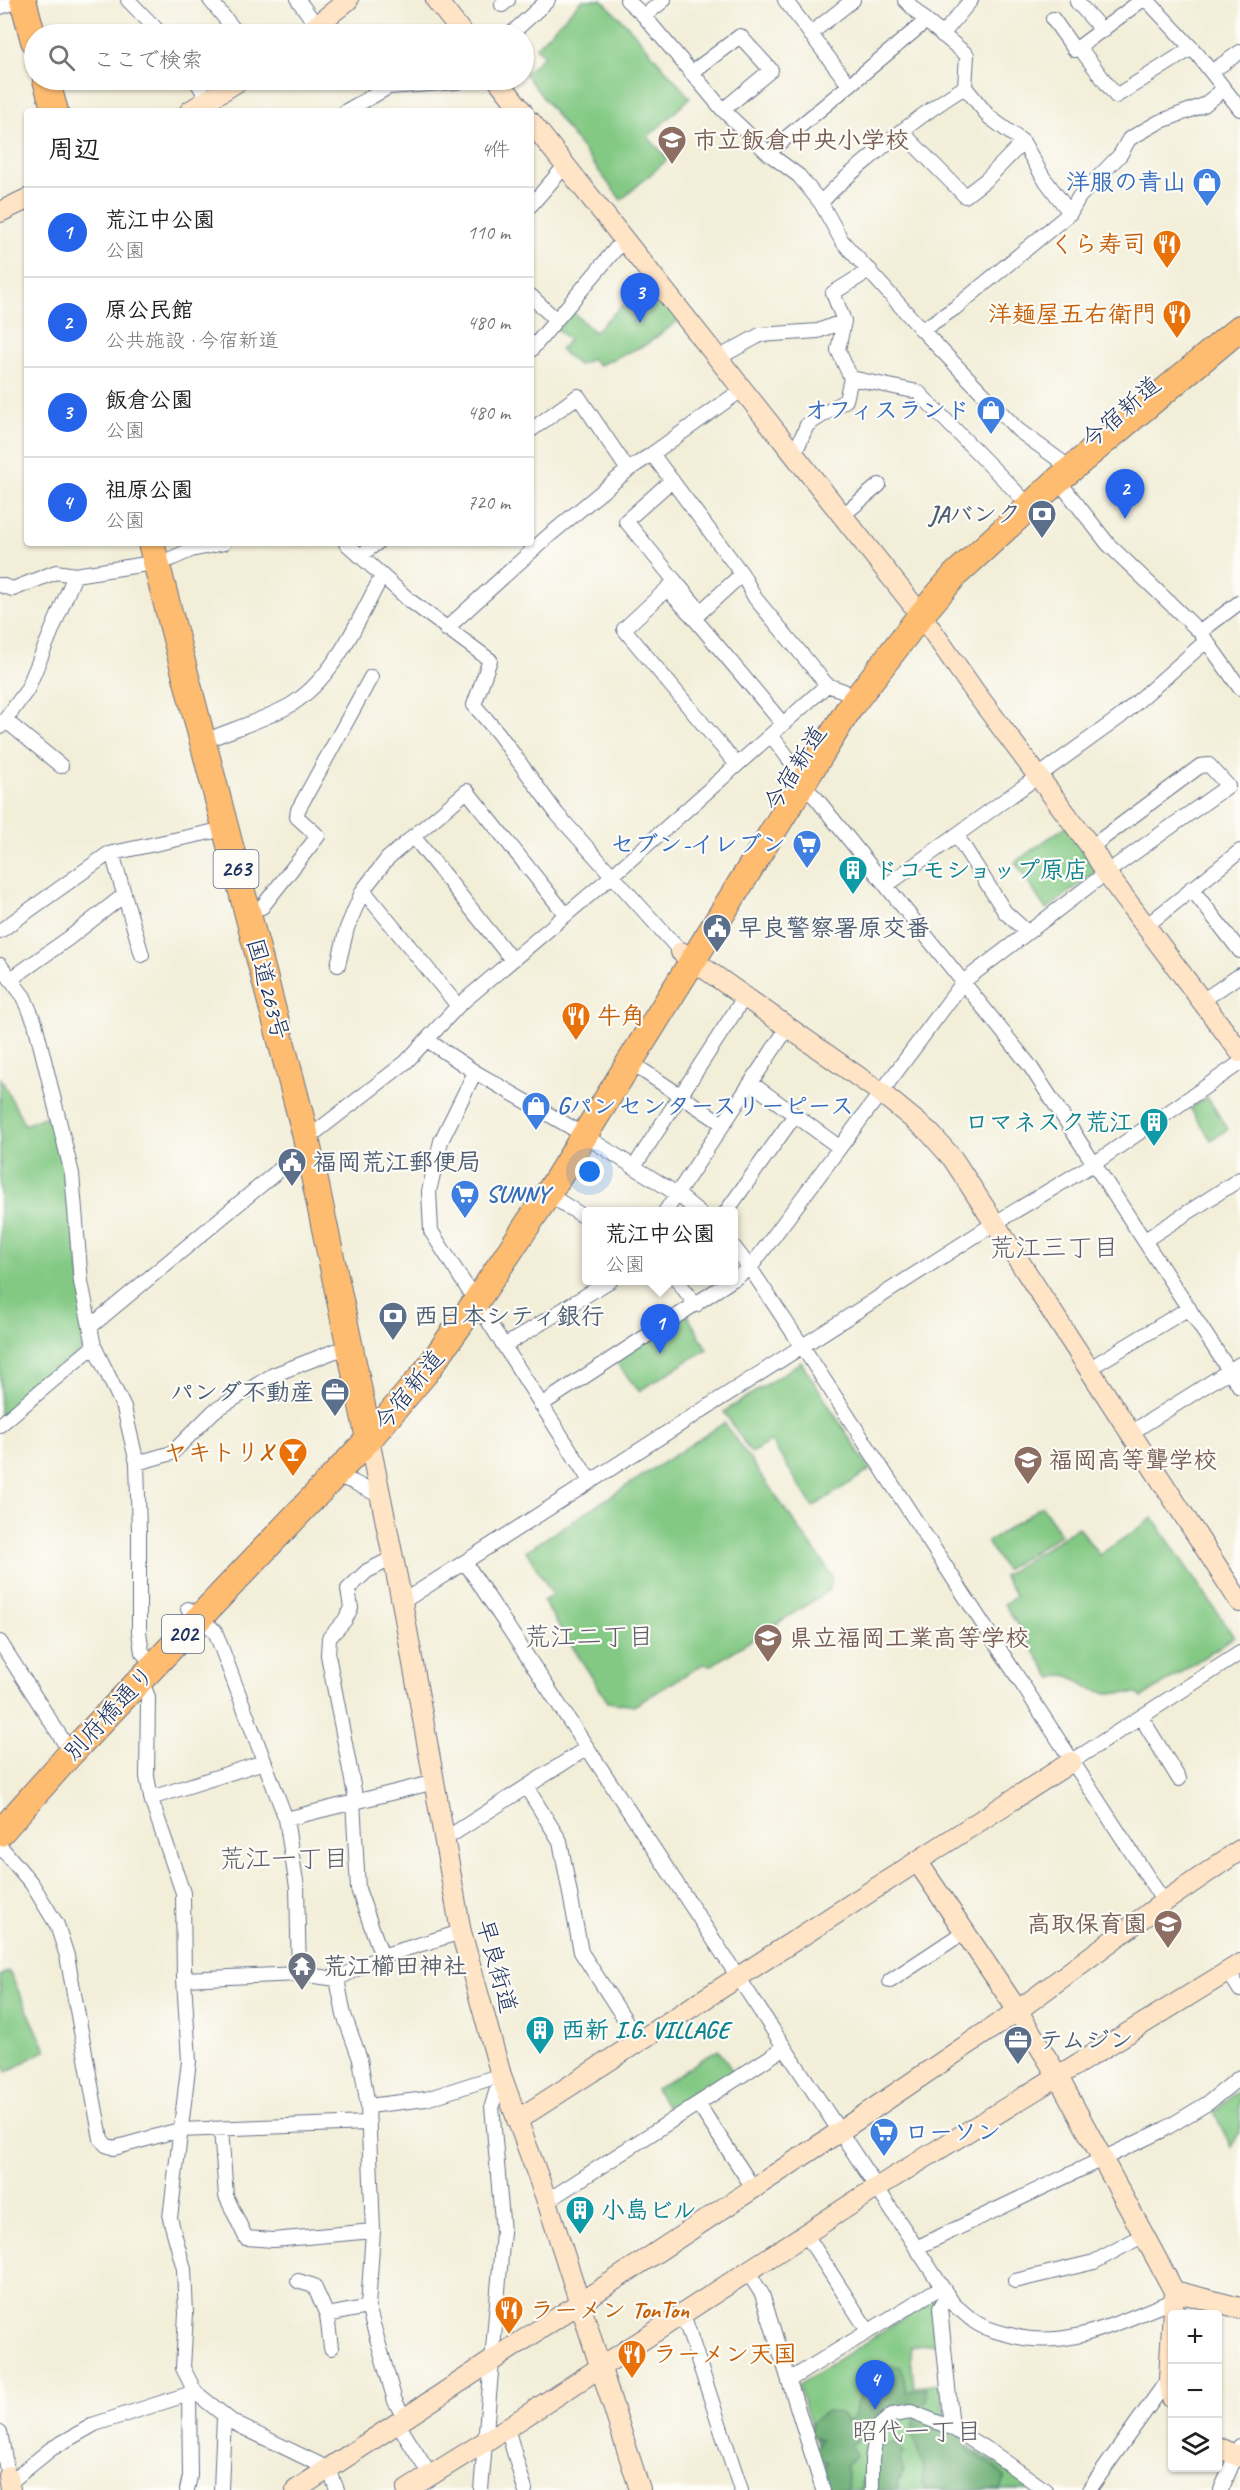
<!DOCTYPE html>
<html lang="ja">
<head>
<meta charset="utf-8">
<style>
  :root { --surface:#fff; --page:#f2f2f2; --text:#202124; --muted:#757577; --line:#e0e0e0; --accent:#2563eb }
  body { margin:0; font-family:Caveat,"Klee One",sans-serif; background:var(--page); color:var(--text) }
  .controls { position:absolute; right:18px; bottom:18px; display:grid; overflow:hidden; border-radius:6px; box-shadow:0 2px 4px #0004 }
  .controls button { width:54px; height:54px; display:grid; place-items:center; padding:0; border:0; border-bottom:2px solid var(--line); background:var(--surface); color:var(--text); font:30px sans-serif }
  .you { position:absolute; left:590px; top:1172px; width:21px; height:21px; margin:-15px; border:4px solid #fff; border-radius:50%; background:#1a73e8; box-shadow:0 0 0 9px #1a73e833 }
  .badge { display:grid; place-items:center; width:39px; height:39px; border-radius:50%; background:var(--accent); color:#fff; font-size:20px; font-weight:700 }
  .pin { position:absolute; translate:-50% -50px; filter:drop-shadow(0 2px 3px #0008) }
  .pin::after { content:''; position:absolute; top:32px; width:21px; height:18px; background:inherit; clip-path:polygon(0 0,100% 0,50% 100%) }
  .popup { position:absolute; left:582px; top:1207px; width:156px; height:78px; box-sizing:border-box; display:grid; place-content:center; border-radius:6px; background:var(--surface); filter:drop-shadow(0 2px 4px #0005); font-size:20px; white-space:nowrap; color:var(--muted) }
  .popup b { font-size:22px; color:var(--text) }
  .popup::after { content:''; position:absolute; left:50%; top:100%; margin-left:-12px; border:12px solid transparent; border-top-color:var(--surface) }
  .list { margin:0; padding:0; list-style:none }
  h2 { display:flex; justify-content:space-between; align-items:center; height:78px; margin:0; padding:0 24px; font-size:26px }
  h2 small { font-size:20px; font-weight:400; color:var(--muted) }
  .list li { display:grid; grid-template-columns:39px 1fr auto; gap:18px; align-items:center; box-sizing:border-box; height:90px; padding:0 24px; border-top:2px solid var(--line) }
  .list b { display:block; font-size:22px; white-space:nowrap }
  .list p { margin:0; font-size:20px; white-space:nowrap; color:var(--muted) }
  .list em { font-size:20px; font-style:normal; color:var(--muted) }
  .icon { flex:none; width:33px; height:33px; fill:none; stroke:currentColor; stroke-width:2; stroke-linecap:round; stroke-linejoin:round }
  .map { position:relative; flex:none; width:1240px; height:2490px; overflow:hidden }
  .search { position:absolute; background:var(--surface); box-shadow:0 2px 4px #0004; left:24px; top:24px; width:510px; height:66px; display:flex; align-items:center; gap:15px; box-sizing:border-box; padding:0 21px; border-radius:33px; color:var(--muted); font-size:22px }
  .panel { position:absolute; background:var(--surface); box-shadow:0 2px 4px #0004; left:24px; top:108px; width:510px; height:438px; border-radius:6px }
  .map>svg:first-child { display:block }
</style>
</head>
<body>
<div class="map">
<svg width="1240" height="2490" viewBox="0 0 1240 2490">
  <rect width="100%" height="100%" fill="#fdfcf7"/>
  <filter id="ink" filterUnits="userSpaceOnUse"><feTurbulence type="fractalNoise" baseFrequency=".0167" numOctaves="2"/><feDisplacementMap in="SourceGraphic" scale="12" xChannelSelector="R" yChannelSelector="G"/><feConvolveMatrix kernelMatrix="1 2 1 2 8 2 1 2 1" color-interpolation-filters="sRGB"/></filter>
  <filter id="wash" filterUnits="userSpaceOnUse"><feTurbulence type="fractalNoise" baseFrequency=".008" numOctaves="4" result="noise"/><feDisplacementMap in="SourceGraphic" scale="24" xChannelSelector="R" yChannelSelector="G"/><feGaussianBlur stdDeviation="1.35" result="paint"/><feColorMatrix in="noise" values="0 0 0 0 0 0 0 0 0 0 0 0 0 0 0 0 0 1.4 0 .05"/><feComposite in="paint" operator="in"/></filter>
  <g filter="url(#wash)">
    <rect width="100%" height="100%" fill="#f2eed8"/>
    <!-- green -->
    <path fill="#83c984" stroke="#4f7c71" stroke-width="1.5" d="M582 0H602L629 27 690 98 648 137 668 159 621 200 525 74 544 55 536 47Z
      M657 287 682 318 645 345 599 365 592 359 578 365 560 350 569 340 555 327 571 310 594 332 630 298Z
      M1066 826 1098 870 1046 910 1015 862Z
      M0 1077 25 1125 51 1114 66 1173 90 1344 0 1419Z
      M1207 1097 1228 1129 1211 1140 1190 1108Z
      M686 1313 707 1349 639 1391 614 1360Z
      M801 1362 870 1470 813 1507 771 1441 751 1453 724 1412Z
      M724 1423 832 1575 830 1590 712 1665 703 1664 634 1706 608 1702 543 1601 553 1595 526 1551Z
      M1042 1506 1061 1534 1005 1570 987 1542Z
      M1153 1518 1234 1637 1142 1698 1137 1693C1123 1693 1108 1695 1094 1690 1078 1684 1070 1668 1052 1679L1004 1604 1016 1596 1003 1576 1078 1527 1099 1555Z
      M9 1971 46 2050 7 2072 0 2060V1976Z
      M718 2049 735 2075 672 2115 656 2089Z
      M1240 2089V2132L1231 2147 1214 2112Z
      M935 2298 938 2343 910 2347 914 2387 941 2384 946 2432 1037 2490H832L798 2385Z"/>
    <!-- forest -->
    <path fill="#6aad72" stroke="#426e68" stroke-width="1.5" d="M880 2365 902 2367 906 2392 926 2388 927 2401 917 2407 908 2403 902 2408H885L864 2425 865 2435 851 2445 855 2455 846 2465 848 2490H829L822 2471 827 2462 818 2459 814 2452 820 2440 809 2433 813 2422 827 2411 840 2413 847 2422 855 2415 856 2403Z
      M930 2411 957 2426 970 2452 988 2462 1005 2477 1000 2490H927L922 2485 924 2468 912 2435 915 2417Z
      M889 2443H899L903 2453 899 2459 904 2470 898 2480V2490H859C864 2472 872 2452 889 2443Z"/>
  </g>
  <g filter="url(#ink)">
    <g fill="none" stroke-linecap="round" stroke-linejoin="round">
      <!-- street casing -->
      <g stroke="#667289" stroke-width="16">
        <path id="street" d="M128 0 161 34
          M210 0 233 28 226 34
          M298 0 317 26
          M627 0 644 16 723 110 768 153 799 176 821 203 842 241 922 330 1018 430 1062 462
          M785 0 849 85
          M905 0 926 21 967 55 965 87 989 117 1023 142 1043 177 1070 213 955 308 922 330
          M1147 0 1198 55 1240 109
          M1077 2 1103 31
          M502 5 508 0
          M0 7 23 0
          M644 16 664 0
          M1053 19 1075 50 1142 0
          M511 34 548 0
          M810 34 853 0
          M942 35 971 0
          M1079 47 1116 96 1192 48
          M1211 72 1240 52
          M691 73 740 36 771 70 723 110
          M196 80 215 111
          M346 111 389 87 457 82 461 80
          M901 131 965 196 987 179 1023 142
          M768 153 926 21
          M821 203C836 185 854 171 872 156 902 130 932 107 965 87
          M531 205 565 166
          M1070 213 1079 197 1120 155 1129 139 1159 122 1204 105 1224 89
          M531 296 556 320
          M531 350 624 239
          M718 358 760 335 818 331 844 321
          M851 378 918 392 1021 497
          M743 389 652 454 742 574 755 598 827 685
          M531 430 578 396 628 470 652 454
          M794 455 807 425 846 400 851 378 838 350 844 321 833 293 870 270
          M672 480 626 521 675 581
          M1058 480 1108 544 1200 632 1240 688
          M842 516 879 485
          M346 543 409 600 490 660 474 705 498 733 557 814 681 952
          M361 555 377 543
          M0 585 13 589 56 572 75 575
          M667 589 624 629 737 765
          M701 612 675 581 667 589 694 618 742 574
          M694 618 783 724
          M446 629 546 538 628 470
          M1200 632 1240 602
          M5 720 61 766
          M0 727 27 690 75 575 166 561 191 550 224 543
          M771 735 795 767
          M201 740 212 738C237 728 265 719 289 706 335 678 357 622 382 576
          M801 784 816 798 1030 1066 1240 1387
          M413 836 512 960
          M957 836 1005 912 1027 932
          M112 853 142 955
          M887 885 1120 717 1205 642
          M1191 888 1240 951
          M248 912 262 907 318 836 297 817 298 810 371 677
          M1146 926 1240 851
          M0 931 108 854 225 829
          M0 965 24 997 35 1023 72 1174 81 1282 94 1346 124 1408 137 1463 139 1531V1632L142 1652 154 1665
          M338 965 347 928 363 890
          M11 979 69 938 124 895
          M1202 1001 1240 975
          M458 1006 363 890 388 858 467 791 566 915
          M427 1040 475 1072 441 1141 429 1191 431 1231 590 1481
          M630 1062 723 1124
          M475 1072 574 1129 677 1194 699 1212
          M751 1083 839 1147
          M305 1133 317 1131 406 1062 458 1006 613 875 827 685 844 691
          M634 1167 745 996
          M548 1194 586 1218
          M665 1212 788 1027
          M726 1212 795 1115
          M1145 1240 1240 1179
          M734 1247 750 1268 802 1346 1164 1902
          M734 1279 750 1268 964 981 1106 873 1228 786 1209 765 1200 766 1091 847
          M677 1280 696 1305
          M90 1327 284 1166 310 1154
          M504 1346 611 1280
          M1090 1368 1189 1308
          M541 1405 732 1280
          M0 1425 94 1346
          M1132 1432 1240 1364
          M137 1463 172 1453 214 1411 273 1375 335 1351 351 1348
          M334 1475 353 1482 380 1496
          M465 1562 954 2305C961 2310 968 2317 975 2322 985 2329 998 2332 1010 2335 1067 2351 1119 2322 1172 2301
          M402 1602 995 1223 1095 1163 1240 1063
          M0 1642 71 1753
          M140 1677 148 1697 147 1777 152 1802 183 1893 184 1979 189 2061 170 2218 184 2269 186 2313 183 2368 195 2392 234 2423 329 2469 337 2490
          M1141 1717 1179 1779
          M1071 1762 1240 1653
          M527 1788 560 1841 581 1952 639 2041
          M151 1798 264 1762
          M353 1801 358 1889 382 1956
          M356 1801 328 1655 329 1638 345 1620 351 1608 348 1589 367 1571 393 1558
          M286 1819 435 1782
          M445 1839 587 1748
          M0 1846 32 1884 57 1925 67 1956 101 2139 106 2145 114 2148 179 2130 368 2123
          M1228 1971 1240 1990
          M299 1974 337 1979 382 1956 461 1932
          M184 1979 299 1974 297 1887 286 1819 215 1631 188 1609
          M337 1979 344 2015 360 2059 368 2106
          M890 1981 964 1932
          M698 2104 754 2189
          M221 2129 226 2196 246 2238 273 2240 373 2231 368 2106 426 2099 501 2075
          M547 2201 784 2048
          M373 2231 368 2307 395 2401 405 2419
          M805 2233 868 2331
          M916 2248 1163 2130 1208 2103 1240 2077
          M747 2271 762 2294 823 2490
          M298 2281 314 2286 327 2315
          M1015 2281 1094 2262 1144 2235
          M947 2296 940 2308 952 2428 996 2455 1045 2490
          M683 2314 741 2490
          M331 2348 327 2315 368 2307
          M789 2380 941 2287
          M398 2424 430 2475
          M507 2428 525 2490
          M0 2432 8 2476
          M9 2483 51 2449 95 2424 195 2392
          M187 2490 190 2476 189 2393
          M221 2490 224 2416
          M481 2490 503 2232 492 2106 496 2092 504 2085
          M872 2490V2459L878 2427 892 2415 911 2412 952 2428
          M1089 2490 1169 2378
          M1221 2490 1240 2446"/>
      </g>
      <!-- secondary casing -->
      <g stroke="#667289" stroke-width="22">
        <path id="secondary" d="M436 0 463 34
          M306 34 348 0
          M498 80 522 111
          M190 111 240 80
          M531 122 921 615 975 692 1091 847 1106 873 1240 1052
          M0 212 27 199
          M681 952 880 1092 929 1132 953 1159 1240 1602
          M369 1439 402 1602 461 1932 501 2075 547 2201 640 2490
          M917 1861 1014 2005 1057 2075 1174 2291 1169 2378 1172 2398
          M517 2120 1071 1762
          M1174 2291 1240 2308
          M1218 2447 1240 2457
          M8 2476 10 2490
          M296 2490 839 2132 1017 2011 1164 1902 1240 1850
          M407 2490 507 2428 876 2188 1240 1964"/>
      </g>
      <!-- highway casing -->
      <g stroke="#667289" stroke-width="28">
        <path id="highway" d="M23 0 34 41
          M46 80 55 111
          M151 543 305 1133 369 1439
          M0 1833 71 1753 369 1439 425 1373 475 1303 548 1194 850 707 921 615 955 575 1058 480 1240 328"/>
      </g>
      <!-- street -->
      <use href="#street" stroke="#fff" stroke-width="14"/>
      <!-- secondary -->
      <use href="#secondary" stroke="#ffe4c6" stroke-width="20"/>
      <!-- highway -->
      <use href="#highway" stroke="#febc70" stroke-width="26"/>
    </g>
  </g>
  <!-- icons -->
  <defs>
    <g id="school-pin" transform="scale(1.5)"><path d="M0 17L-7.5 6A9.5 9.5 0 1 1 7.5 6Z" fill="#8d6e63" stroke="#fdfcf7"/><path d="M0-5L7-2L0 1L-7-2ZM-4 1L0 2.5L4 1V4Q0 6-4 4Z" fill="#fff"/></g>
    <g id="shop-pin" transform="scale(1.5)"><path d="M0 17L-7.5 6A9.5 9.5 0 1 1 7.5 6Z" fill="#3f7fe0" stroke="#fdfcf7"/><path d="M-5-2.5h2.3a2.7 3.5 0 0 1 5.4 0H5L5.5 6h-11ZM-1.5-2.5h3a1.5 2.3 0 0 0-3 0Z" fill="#fff"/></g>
    <g id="restaurant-pin" transform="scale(1.5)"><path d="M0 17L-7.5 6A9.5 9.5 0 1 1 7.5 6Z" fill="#e8710a" stroke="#fdfcf7"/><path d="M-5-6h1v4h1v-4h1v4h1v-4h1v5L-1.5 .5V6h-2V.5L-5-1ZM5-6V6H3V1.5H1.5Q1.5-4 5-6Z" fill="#fff"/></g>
    <g id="bank-pin" transform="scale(1.5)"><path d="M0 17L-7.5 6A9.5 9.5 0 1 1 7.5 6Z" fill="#5c6f8a" stroke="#fdfcf7"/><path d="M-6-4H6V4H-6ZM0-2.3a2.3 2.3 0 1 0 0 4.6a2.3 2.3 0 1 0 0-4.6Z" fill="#fff"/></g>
    <g id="supermarket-pin" transform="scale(1.5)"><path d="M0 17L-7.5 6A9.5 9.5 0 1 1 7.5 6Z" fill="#3f7fe0" stroke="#fdfcf7"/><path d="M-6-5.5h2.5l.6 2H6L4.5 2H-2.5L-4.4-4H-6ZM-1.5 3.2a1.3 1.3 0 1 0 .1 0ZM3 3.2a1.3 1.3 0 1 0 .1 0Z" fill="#fff"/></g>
    <g id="building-pin" transform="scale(1.5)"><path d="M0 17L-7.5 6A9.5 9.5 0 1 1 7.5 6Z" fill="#0f9aa8" stroke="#fdfcf7"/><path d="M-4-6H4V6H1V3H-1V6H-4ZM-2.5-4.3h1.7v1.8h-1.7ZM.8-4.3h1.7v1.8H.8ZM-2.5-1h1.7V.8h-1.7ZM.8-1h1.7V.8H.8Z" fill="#fff"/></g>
    <g id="civic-pin" transform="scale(1.5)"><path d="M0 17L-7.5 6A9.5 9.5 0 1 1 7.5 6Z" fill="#5c6f8a" stroke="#fdfcf7"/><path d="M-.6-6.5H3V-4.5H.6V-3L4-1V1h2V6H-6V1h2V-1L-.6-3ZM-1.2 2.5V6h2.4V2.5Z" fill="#fff"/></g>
    <g id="office-pin" transform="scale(1.5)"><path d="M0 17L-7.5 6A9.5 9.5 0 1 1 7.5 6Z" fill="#5c6f8a" stroke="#fdfcf7"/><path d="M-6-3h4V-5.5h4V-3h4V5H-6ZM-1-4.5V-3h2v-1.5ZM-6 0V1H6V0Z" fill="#fff"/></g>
    <g id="bar-pin" transform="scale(1.5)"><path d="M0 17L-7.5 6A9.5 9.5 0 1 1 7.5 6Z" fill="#e8710a" stroke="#fdfcf7"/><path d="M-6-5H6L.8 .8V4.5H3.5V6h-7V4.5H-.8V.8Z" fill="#fff"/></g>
    <g id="temple-pin" transform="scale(1.5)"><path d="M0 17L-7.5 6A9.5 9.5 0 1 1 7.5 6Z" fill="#6b7280" stroke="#fdfcf7"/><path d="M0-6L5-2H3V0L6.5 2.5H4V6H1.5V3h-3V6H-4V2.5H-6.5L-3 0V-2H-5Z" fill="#fff"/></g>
  </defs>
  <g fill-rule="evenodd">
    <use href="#school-pin" x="672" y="140"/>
    <use href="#shop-pin" x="1207" y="182"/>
    <use href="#restaurant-pin" x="1167" y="244"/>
    <use href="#restaurant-pin" x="1177" y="314"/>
    <use href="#shop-pin" x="991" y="410"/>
    <use href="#bank-pin" x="1042" y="514"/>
    <use href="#supermarket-pin" x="807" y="844"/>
    <use href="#building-pin" x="853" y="870"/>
    <use href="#civic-pin" x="717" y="928"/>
    <use href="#restaurant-pin" x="576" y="1016"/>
    <use href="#shop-pin" x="536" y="1106"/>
    <use href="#building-pin" x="1154" y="1122"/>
    <use href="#civic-pin" x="292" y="1162"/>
    <use href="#supermarket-pin" x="465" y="1194"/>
    <use href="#bank-pin" x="393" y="1316"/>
    <use href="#office-pin" x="335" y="1392"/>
    <use href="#bar-pin" x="293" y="1452"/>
    <use href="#school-pin" x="1028" y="1460"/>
    <use href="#school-pin" x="768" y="1638"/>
    <use href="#school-pin" x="1168" y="1924"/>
    <use href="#temple-pin" x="302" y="1966"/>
    <use href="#building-pin" x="540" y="2030"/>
    <use href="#office-pin" x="1018" y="2040"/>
    <use href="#supermarket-pin" x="884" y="2132"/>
    <use href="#building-pin" x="580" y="2210"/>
    <use href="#restaurant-pin" x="509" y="2310"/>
    <use href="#restaurant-pin" x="632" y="2354"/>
  </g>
  <g text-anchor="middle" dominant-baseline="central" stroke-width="4.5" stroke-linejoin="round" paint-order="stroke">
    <!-- shield labels -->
    <g fill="#fdfcf7" stroke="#5f6c8c" stroke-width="1.5">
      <rect x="213.5" y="850" width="45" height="38" rx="4.5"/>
      <rect x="162" y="1615" width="42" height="38" rx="4.5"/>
    </g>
    <g font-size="22" font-weight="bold" fill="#1b2f5e">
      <text x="236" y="869">263</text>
      <text x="183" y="1634">202</text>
    </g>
    <!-- education labels -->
    <g font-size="24" font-weight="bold" fill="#785e54" stroke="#fdfcf7" text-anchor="start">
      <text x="693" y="140">市立飯倉中央小学校</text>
      <text x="1049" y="1460">福岡高等聾学校</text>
      <text x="789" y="1638">県立福岡工業高等学校</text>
      <text x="1147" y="1924" text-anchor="end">高取保育園</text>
    </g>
    <!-- shop labels -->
    <g font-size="24" font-weight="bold" fill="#366cbe" stroke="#fdfcf7" text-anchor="end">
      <text x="1186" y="182">洋服の青山</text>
      <text x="970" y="410">オフィスランド</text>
      <text x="786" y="844">セブン-イレブン</text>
      <text x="557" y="1106" text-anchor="start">Gパンセンタースリーピース</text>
      <text x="486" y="1194" text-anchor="start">SUNNY</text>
      <text x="905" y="2132" text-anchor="start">ローソン</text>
    </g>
    <!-- food labels -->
    <g font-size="24" font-weight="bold" fill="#c56008" stroke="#fdfcf7" text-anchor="end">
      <text x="1146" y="244">くら寿司</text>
      <text x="1156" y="314">洋麺屋五右衛門</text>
      <text x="597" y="1016" text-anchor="start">牛角</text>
      <text x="272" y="1452">ヤキトリX</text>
      <text x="530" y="2310" text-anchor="start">ラーメン TonTon</text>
      <text x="653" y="2354" text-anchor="start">ラーメン天国</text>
    </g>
    <!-- street labels -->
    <g font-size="24" fill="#1b2f5e" stroke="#fdfcf7">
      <text transform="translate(1121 412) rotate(-41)">今宿新道</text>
      <text transform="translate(795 768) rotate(-58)">今宿新道</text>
      <text transform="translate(268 989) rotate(75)">国道263号</text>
      <text transform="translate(409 1390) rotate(-51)">今宿新道</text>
      <text transform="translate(109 1713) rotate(-47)">別府橋通り</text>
      <text transform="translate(497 1966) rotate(75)">早良街道</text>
    </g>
    <!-- service labels -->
    <g font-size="24" font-weight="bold" fill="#4e5e75" stroke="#fdfcf7" text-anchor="start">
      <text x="1021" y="514" text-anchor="end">JAバンク</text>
      <text x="738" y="928">早良警察署原交番</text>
      <text x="313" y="1162">福岡荒江郵便局</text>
      <text x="414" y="1316">西日本シティ銀行</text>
      <text x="314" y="1392" text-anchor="end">パンダ不動産</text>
      <text x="1039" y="2040">テムジン</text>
    </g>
    <!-- culture labels -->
    <g font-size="24" font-weight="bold" fill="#0d838f" stroke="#fdfcf7" text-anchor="start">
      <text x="874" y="870">ドコモショップ原店</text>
      <text x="1133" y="1122" text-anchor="end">ロマネスク荒江</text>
      <text x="561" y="2030">西新 I.G. VILLAGE</text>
      <text x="601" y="2210">小島ビル</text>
    </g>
    <!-- worship labels -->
    <g font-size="24" font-weight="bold" fill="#5b616d" stroke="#fdfcf7" text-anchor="start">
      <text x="323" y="1966">荒江櫛田神社</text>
    </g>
    <!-- neighbourhood labels -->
    <g font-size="26" fill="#5f5e6c" stroke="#fdfcf7">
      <text x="1054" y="1247">荒江三丁目</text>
      <text x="589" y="1636">荒江二丁目</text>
      <text x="284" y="1858">荒江一丁目</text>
      <text x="917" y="2431">昭代一丁目</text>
    </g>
  </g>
</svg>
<div class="controls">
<button>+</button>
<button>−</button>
<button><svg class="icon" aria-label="layers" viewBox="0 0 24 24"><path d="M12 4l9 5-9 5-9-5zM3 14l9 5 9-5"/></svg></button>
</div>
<div class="you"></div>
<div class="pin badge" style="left:660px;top:1354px">1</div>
<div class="popup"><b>荒江中公園</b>公園</div>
<div class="pin badge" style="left:1125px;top:519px">2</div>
<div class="pin badge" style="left:640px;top:323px">3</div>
<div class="pin badge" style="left:875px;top:2410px">4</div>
<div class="search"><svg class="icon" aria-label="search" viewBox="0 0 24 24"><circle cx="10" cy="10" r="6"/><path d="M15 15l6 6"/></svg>ここで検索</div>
<section class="panel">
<h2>周辺<small>4件</small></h2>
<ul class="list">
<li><span class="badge">1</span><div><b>荒江中公園</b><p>公園</p></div><em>110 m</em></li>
<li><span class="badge">2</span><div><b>原公民館</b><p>公共施設 · 今宿新道</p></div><em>480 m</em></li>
<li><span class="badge">3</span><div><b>飯倉公園</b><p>公園</p></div><em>480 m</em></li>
<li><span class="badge">4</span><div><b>祖原公園</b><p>公園</p></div><em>720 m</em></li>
</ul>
</section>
</div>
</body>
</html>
